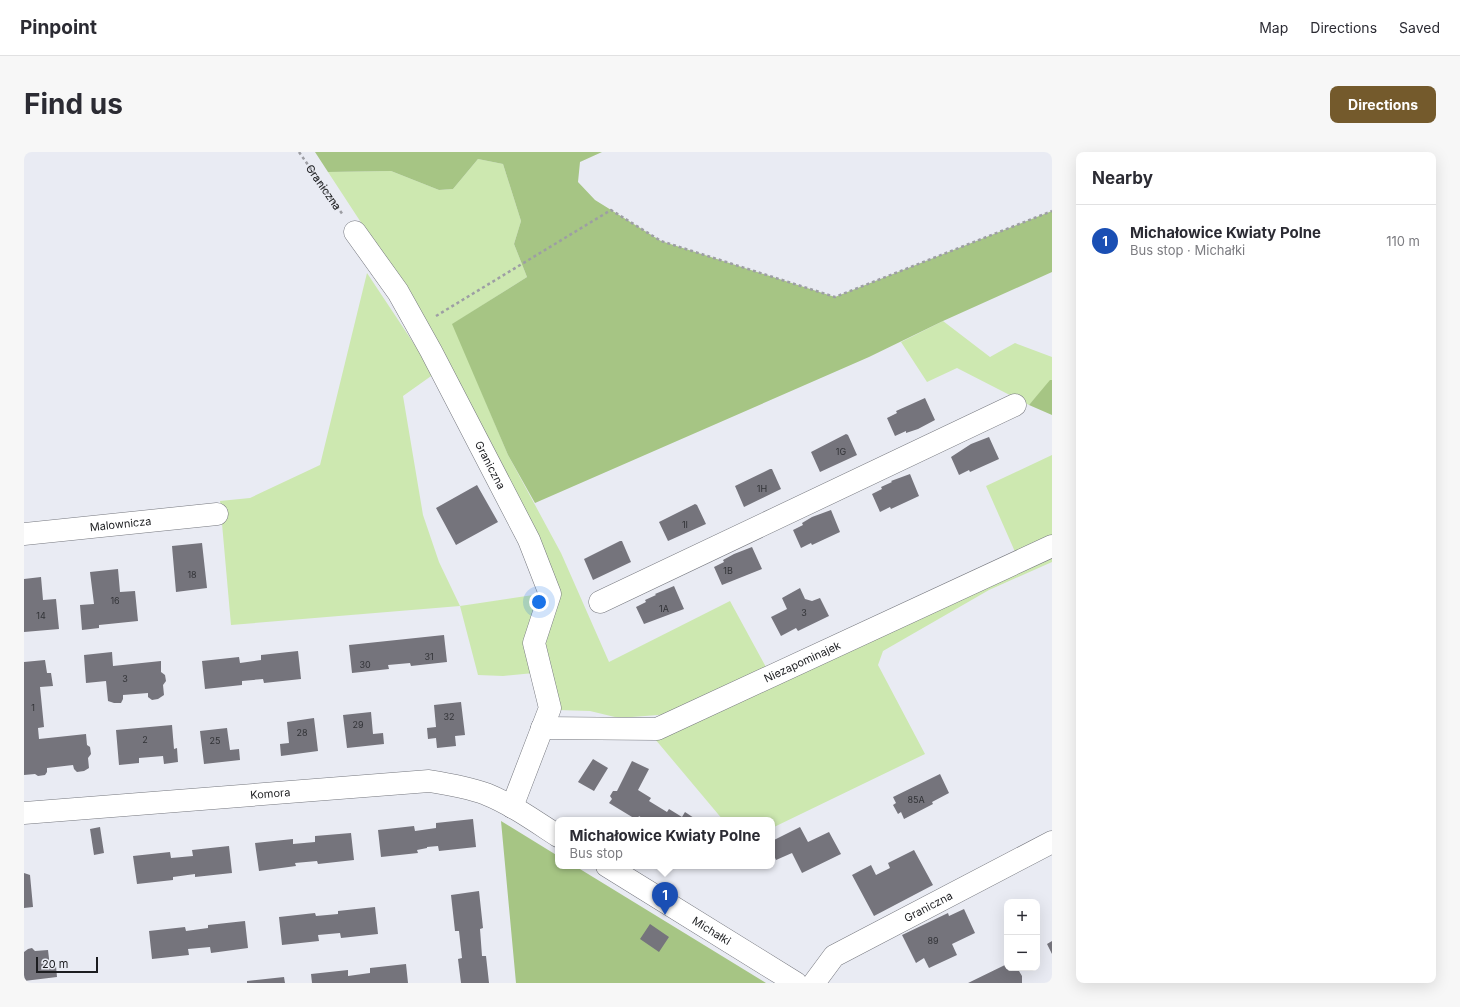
<!DOCTYPE html>
<html lang="en">
<head>
<meta charset="utf-8">
<style>
  :root { --surface:#fff; --page:#f7f7f7; --text:#2b2b33; --muted:#7c7c81; --line:#e1e1e2; --accent:#745a2c }
  body { margin:0; font-family:Inter,sans-serif; background:var(--page); color:var(--text) }
  .controls { position:absolute; right:12px; bottom:12px; display:grid; overflow:hidden; border-radius:8px; box-shadow:0 4px 16px #0002 }
  .controls button { width:36px; height:36px; display:grid; place-items:center; padding:0; border:0; border-bottom:1px solid var(--line); background:var(--surface); color:var(--text); font:20px sans-serif }
  .scale { position:absolute; left:12px; bottom:10px; width:62px; box-sizing:border-box; padding-left:4px; border:2px solid #1c1d20; border-top:0; font-size:11px; line-height:14px; white-space:nowrap; color:#1c1d20; -webkit-text-stroke:3px #e9ebf3; paint-order:stroke }
  .you { position:absolute; left:515px; top:450px; width:14px; height:14px; margin:-10px; border:3px solid #fff; border-radius:50%; background:#1a73e8; box-shadow:0 0 0 6px #1a73e833 }
  .badge { display:grid; place-items:center; width:26px; height:26px; border-radius:50%; background:var(--accent); color:#fff; font-size:13px; font-weight:700 }
  .pin { position:absolute; translate:-50% -33px; filter:drop-shadow(0 1px 2px #0008) }
  .pin::after { content:''; position:absolute; top:21px; width:14px; height:12px; background:inherit; clip-path:polygon(0 0,100% 0,50% 100%) }
  .popup { position:absolute; left:531px; top:665px; width:220px; height:52px; box-sizing:border-box; display:grid; place-content:center; border-radius:8px; background:var(--surface); filter:drop-shadow(0 1px 3px #0005); font-size:13px; white-space:nowrap; color:var(--muted) }
  .popup b { font-size:15px; color:var(--text) }
  .popup::after { content:''; position:absolute; left:50%; top:100%; margin-left:-8px; border:8px solid transparent; border-top-color:var(--surface) }
  .list { margin:0; padding:0; list-style:none }
  h2 { display:flex; justify-content:space-between; align-items:center; height:52px; margin:0; padding:0 16px; font-size:17px }
  h2 small { font-size:13px; font-weight:400; color:var(--muted) }
  .list li { display:grid; grid-template-columns:26px 1fr auto; gap:12px; align-items:center; box-sizing:border-box; height:72px; padding:0 16px; border-top:1px solid var(--line) }
  .list b { display:block; font-size:15px; white-space:nowrap }
  .list p { margin:0; font-size:13px; white-space:nowrap; color:var(--muted) }
  .list em { font-size:13px; font-style:normal; color:var(--muted) }
  .map { position:relative; flex:none; width:1028px; height:831px; overflow:hidden; border-radius:8px }
  header { display:flex; align-items:center; gap:24px; box-sizing:border-box; height:56px; padding:0 20px; background:var(--surface); border-bottom:1px solid var(--line) }
  header strong { font-size:19px }
  nav { display:flex; gap:22px; margin-inline-start:auto; font-size:14px }
  .intro { display:flex; align-items:center; justify-content:space-between; box-sizing:border-box; height:96px; padding:0 24px }
  h1 { margin:0; font-size:28px }
  .button { padding:10px 18px; border-radius:8px; background:var(--accent); color:#fff; font-size:14px; font-weight:700 }
  main { display:flex; gap:24px; padding:0 24px }
  aside { flex:1; background:var(--surface); border-radius:8px; box-shadow:0 4px 16px #0002 }
  .map>svg:first-child { display:block }
</style>
</head>
<body>
<header>
<strong>Pinpoint</strong>
<nav><a>Map</a><a>Directions</a><a>Saved</a></nav>
</header>
<div class="intro"><h1>Find us</h1><a class="button">Directions</a></div>
<main>
<div class="map">
<svg width="1028" height="831" viewBox="0 0 1028 831">
  <rect width="100%" height="100%" fill="#e9ebf3"/>
  <!-- green -->
  <path fill="#cde8b0" d="M454 7 479 12 497 69 490 92 503 125 429 172 484 303 537 401 585 510 706 449 743 517 647 562 595 566 566 559 533 558 521 487 535 436 408 179 304 20 367 19 415 38 429 37Z
    M343 121 410 222 379 244 399 363 415 410 436 454 516 442 510 521 479 524 454 523 436 454 207 473 196 349 226 346 296 313Z
    M919 169 966 205 991 191 1028 205V228L1005 253 933 216 903 230 877 190Z
    M1028 303V385L992 402 962 334Z
    M1028 402V410L965 438 859 499 854 513 901 602 748 676V668H699L631 587Z"/>
  <!-- forest -->
  <path fill="#a6c584" d="M291 0H578L556 10 554 30 571 48 637 89 811 145 1028 59V120L919 169 845 205 511 351 484 303 428 172 503 125 490 92 497 69 479 12 454 7 429 37 415 38 367 19 304 20Z
    M1026 228H1028V263L1005 253Z
    M477 669 534 704V714H551L742 831H492Z"/>
  <!-- building -->
  <path fill="#75747c" d="M901 246 911 268 894 277 882 281V279L871 284 863 266 873 261 872 259Z
    M822 282 824 283 833 303 796 320 787 300Z
    M965 285 975 307 946 320 945 318 935 323 927 305 947 292Z
    M746 317H748L757 337 720 355 711 334Z
    M886 322 895 344 867 357 866 355 856 360 848 342 858 337 857 335 868 330 867 329Z
    M453 333 474 370 432 393 412 356Z
    M671 352 673 353 682 372 644 389 635 370Z
    M807 358 816 380 788 393 787 391 777 396 769 378 779 373 778 371 788 365Z
    M596 389H598L607 410 569 428 560 407Z
    M178 391 183 436 152 440 148 394Z
    M728 395 738 417 698 433 690 415 700 410 699 408 710 402Z
    M94 417 96 440 111 439 114 469 75 473V476L58 478 56 453 70 452 66 420Z
    M17 425 19 448 32 447 35 477 0 480V427Z
    M650 434 660 457 620 472 612 455 622 450 621 448 632 443 631 442Z
    M776 436 781 447 788 449 796 446 805 464 774 479 772 476 757 484 747 465 763 457 758 446Z
    M420 483 423 510 387 514 386 511 364 513 365 517 328 521 325 493Z
    M274 499 277 527 240 531 239 527 218 529V533L181 537 178 509 215 505 216 511 237 508V503Z
    M88 500 89 514 137 509V520L141 523 142 529 139 533 140 543 134 547 128 548 124 545V541L99 543V547L97 551H90L84 549 82 529 62 531 60 503Z
    M21 508 23 521H27L29 534 16 535 20 575 14 576 15 587 62 582 63 593 66 595 67 602 64 606 65 616 60 619 53 620 50 617 49 613 23 616V620L21 623 14 624 11 622 0 623V510Z
    M437 550 441 583 431 584 432 594 413 596 412 586 404 587 403 576 412 575 410 553Z
    M347 560 349 582 359 581 360 592 323 596 319 563Z
    M290 566 294 599 257 604 256 592 265 591 263 570Z
    M148 573 150 597 153 596 154 610 140 612 139 604 115 606V611L95 613 92 578Z
    M203 576 206 598 215 597 216 608 180 612 176 579Z
    M569 607 584 616 570 639 554 630Z
    M608 609 625 617 614 638 627 646 625 649 643 660 645 657 658 665 661 660 673 668H621L615 664 613 668 585 651 588 647 586 644 589 639H593Z
    M916 622 925 641 908 650 909 652 880 667 877 660 874 662 869 653 872 651 869 645Z
    M449 667 452 695 415 699 414 694 403 695V696L393 698 394 701 357 705 354 678 390 674 391 679 412 676V671Z
    M76 675 80 701 70 703 66 677Z
    M776 675 784 690 805 680 817 702 778 721 768 701 752 708 748 699V689Z
    M327 681 330 708 294 712 293 709 271 711 272 714 235 719 231 691 269 687V692L291 690V684Z
    M205 694 208 721 171 725V722L149 725V728L113 732 109 704 146 700 147 706 169 704 168 698Z
    M890 698 909 733 850 764 828 723 847 713 852 723 866 716 864 711Z
    M0 721 6 723 9 755 0 756Z
    M455 739 459 776 456 777 458 804H462L465 831H437L434 807 438 806 435 779H431L427 743Z
    M351 755 354 782 317 786 316 781 294 783 295 789 258 793 255 765 291 761 292 764 314 762V759Z
    M940 757 951 781 928 792 933 803 905 816 900 806 892 811 878 783 924 761 925 764Z
    M221 769 224 796 187 801 186 795 164 797 165 803 128 807 125 779 161 775 162 779 184 776V773Z
    M626 772 645 785 635 800 616 787Z
    M1028 789V802L1023 792Z
    M8 796 11 799 24 798 26 815 32 814 33 825 0 829V800L4 797Z
    M382 812 384 831H288L287 822 324 818V824L346 821V816Z
    M983 812V816H990L995 819 998 824V831H944Z
    M260 825 261 831H223V829Z"/>
  <g fill="none" stroke-linecap="round" stroke-linejoin="round">
    <!-- minor casing -->
    <g stroke="#75777e" stroke-width="23">
      <g id="minor">
        <path id="s2" d="M331 80 374 140 407 199 505 388 526 442 510 491 526 556 488 655"/>
        <path id="s3" d="M0 382 193 362"/>
        <path d="M576 450 991 253"/>
        <path id="s4" d="M518 576 633 577 1028 394"/>
        <path id="s5" d="M0 661 405 629C424 632 443 635 462 642 487 652 511 669 534 684"/>
        <path id="s6" d="M583 714 772 831"/>
        <path id="s7" d="M790 831 810 804 1028 690"/>
      </g>
    </g>
    <!-- path -->
    <g stroke="#9d9ea4" stroke-width="2.5" stroke-dasharray="3 3" stroke-linecap="butt">
      <path id="s1" d="M275 0 319 63"/>
      <path d="M412 164 587 58 637 89 811 145 1028 59"/>
    </g>
    <!-- minor -->
    <use href="#minor" stroke="#fff" stroke-width="22"/>
  </g>
  <g text-anchor="middle" dominant-baseline="central" stroke-width="3" stroke-linejoin="round" paint-order="stroke">
    <!-- number labels -->
    <g font-size="9" fill="#323337">
      <text x="817" y="299">1G</text>
      <text x="738" y="336">1H</text>
      <text x="661" y="372">1I</text>
      <text x="704" y="418">1B</text>
      <text x="168" y="422">18</text>
      <text x="91" y="448">16</text>
      <text x="640" y="456">1A</text>
      <text x="780" y="460">3</text>
      <text x="17" y="463">14</text>
      <text x="405" y="504">31</text>
      <text x="341" y="512">30</text>
      <text x="101" y="526">3</text>
      <text x="9" y="555">1</text>
      <text x="425" y="564">32</text>
      <text x="334" y="572">29</text>
      <text x="278" y="580">28</text>
      <text x="121" y="587">2</text>
      <text x="191" y="588">25</text>
      <text x="892" y="647">85A</text>
      <text x="909" y="788">89</text>
    </g>
    <!-- street labels -->
    <g font-size="11" fill="#1c1d20" stroke="#e9ebf3">
      <text stroke="none"><textPath href="#s1" startOffset="43">Graniczna</textPath></text>
      <text stroke="none"><textPath href="#s2" startOffset="270">Graniczna</textPath></text>
      <text stroke="none"><textPath href="#s3" startOffset="97">Malownicza</textPath></text>
      <text stroke="none"><textPath href="#s4" startOffset="275">Niezapominajek</textPath></text>
      <text stroke="none"><textPath href="#s5" startOffset="247">Komora</textPath></text>
      <text stroke="none"><textPath href="#s7" startOffset="140">Graniczna</textPath></text>
      <text stroke="none"><textPath href="#s6" startOffset="123">Michałki</textPath></text>
    </g>
  </g>
</svg>
<div class="controls">
<button>+</button>
<button>−</button>
</div>
<div class="scale">20 m</div>
<div class="you"></div>
<div class="pin badge" style="left:641px;top:763px;background:#1a4fb4">1</div>
<div class="popup"><b>Michałowice Kwiaty Polne</b>Bus stop</div>
</div>
<aside>
<h2>Nearby<small></small></h2>
<ul class="list">
<li><span class="badge" style="background:#1a4fb4">1</span><div><b>Michałowice Kwiaty Polne</b><p>Bus stop · Michałki</p></div><em>110 m</em></li>
</ul>
</aside>
</main>
</body>
</html>
